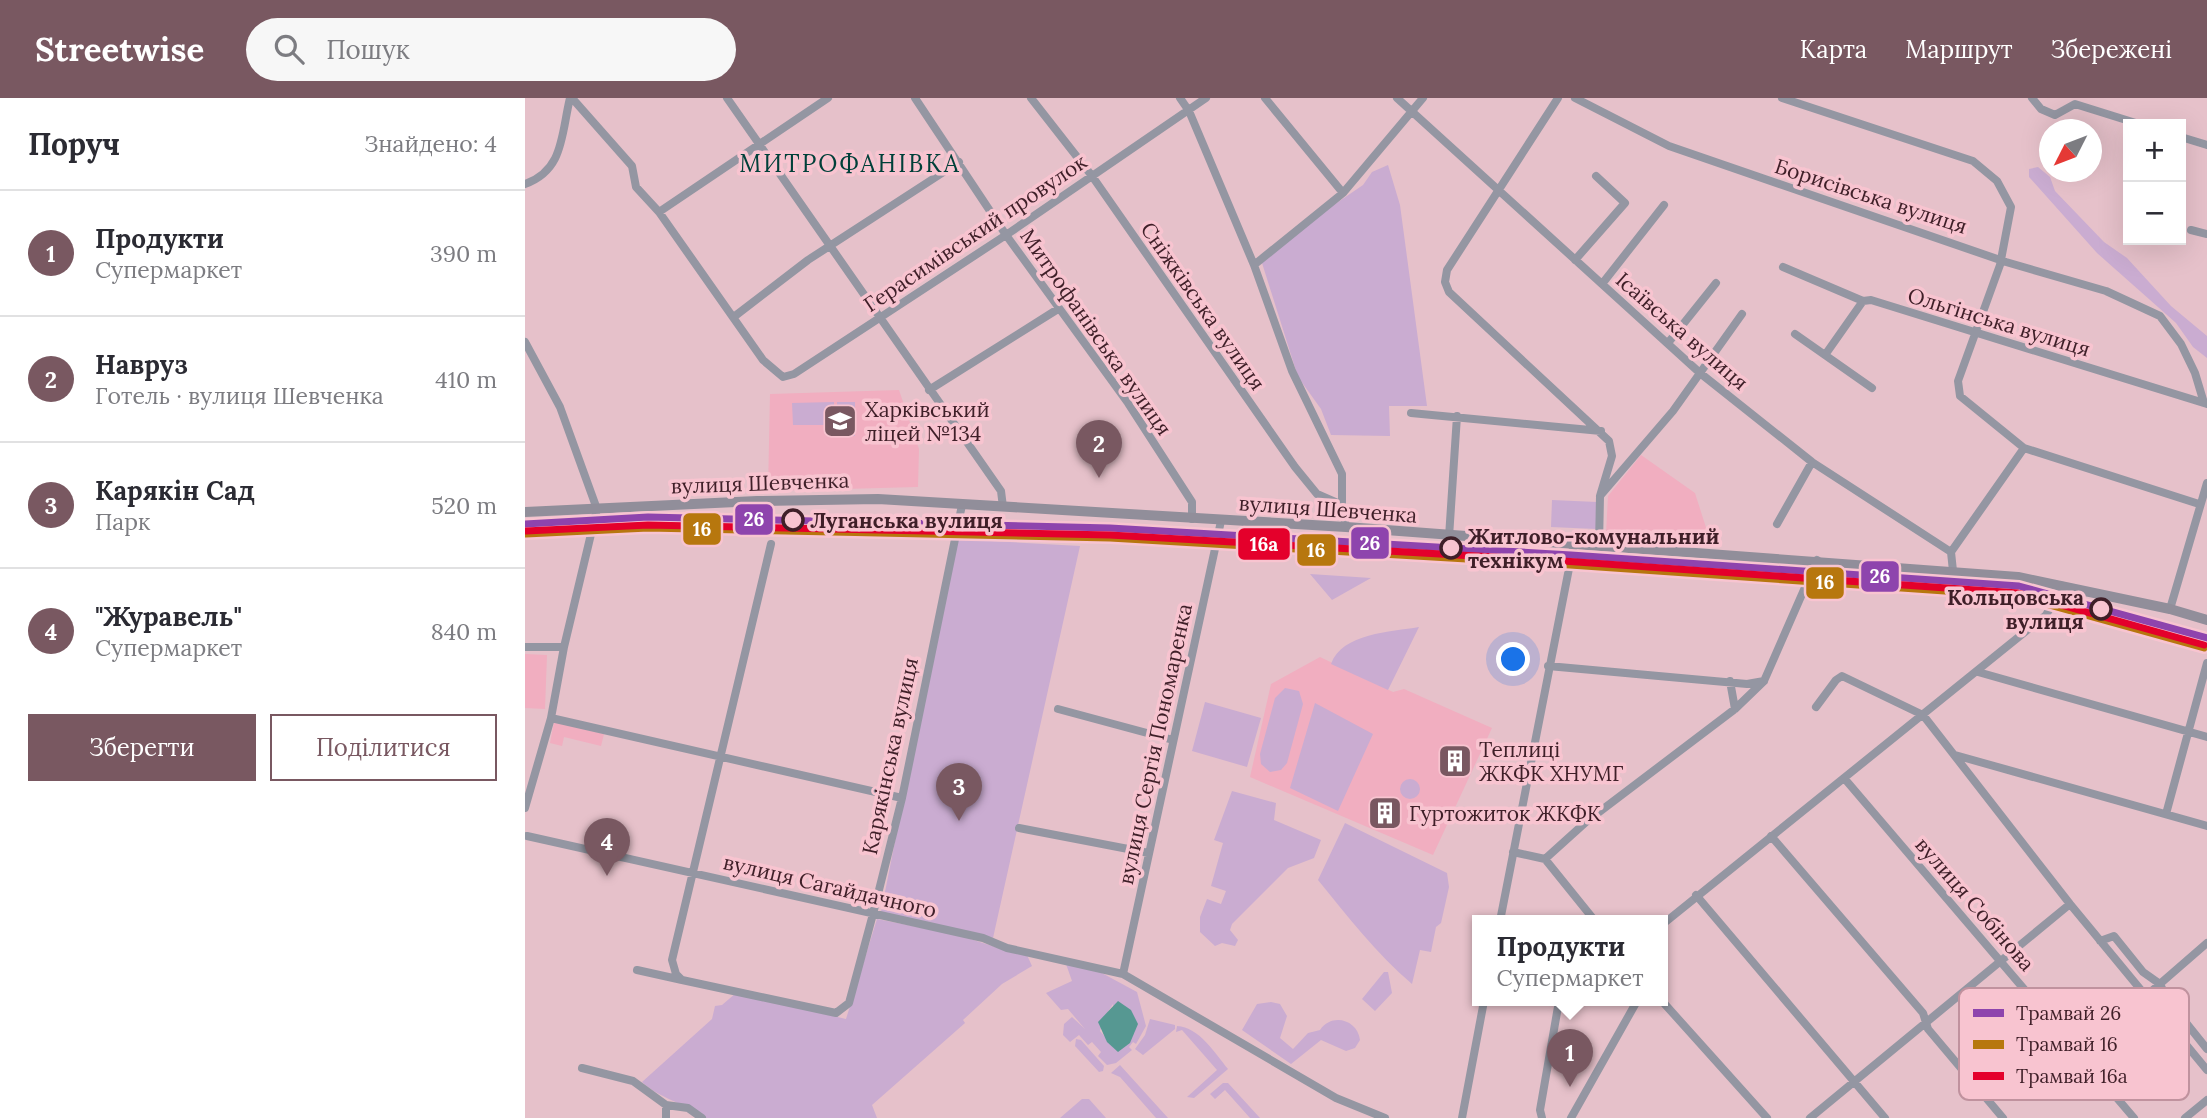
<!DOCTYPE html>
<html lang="uk">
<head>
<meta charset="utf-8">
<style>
  :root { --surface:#fff; --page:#f7f7f7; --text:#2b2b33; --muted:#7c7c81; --line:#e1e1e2; --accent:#795861 }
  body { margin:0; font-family:Lora,serif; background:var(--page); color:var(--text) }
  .controls { position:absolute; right:21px; top:21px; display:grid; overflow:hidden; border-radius:0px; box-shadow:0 7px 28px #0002 }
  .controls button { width:63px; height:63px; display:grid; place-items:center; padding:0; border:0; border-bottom:2px solid var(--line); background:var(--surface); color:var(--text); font:35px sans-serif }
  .compass { position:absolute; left:1514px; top:21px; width:63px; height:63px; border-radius:50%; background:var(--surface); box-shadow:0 7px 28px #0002; rotate:228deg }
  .you { position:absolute; left:989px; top:562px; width:24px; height:24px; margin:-18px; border:5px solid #fff; border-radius:50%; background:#1a73e8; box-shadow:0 0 0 10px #1a73e833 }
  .badge { display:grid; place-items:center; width:46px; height:46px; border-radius:50%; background:var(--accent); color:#fff; font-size:23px; font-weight:700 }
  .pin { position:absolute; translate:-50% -58px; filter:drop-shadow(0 2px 4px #0008) }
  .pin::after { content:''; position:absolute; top:37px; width:24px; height:21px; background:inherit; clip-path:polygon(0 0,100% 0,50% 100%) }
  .popup { position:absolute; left:947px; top:817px; width:196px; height:91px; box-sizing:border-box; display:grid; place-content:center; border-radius:0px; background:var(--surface); filter:drop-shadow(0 2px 5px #0005); font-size:23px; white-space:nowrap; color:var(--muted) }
  .popup b { font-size:26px; color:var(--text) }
  .popup::after { content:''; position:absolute; left:50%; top:100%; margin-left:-14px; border:14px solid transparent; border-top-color:var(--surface) }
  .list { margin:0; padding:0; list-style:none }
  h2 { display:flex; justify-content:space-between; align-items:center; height:91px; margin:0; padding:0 28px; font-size:30px }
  h2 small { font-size:23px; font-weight:400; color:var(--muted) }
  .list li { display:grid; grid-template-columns:46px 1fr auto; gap:21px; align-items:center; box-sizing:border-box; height:126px; padding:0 28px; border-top:2px solid var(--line) }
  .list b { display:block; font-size:26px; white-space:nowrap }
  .list p { margin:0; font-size:23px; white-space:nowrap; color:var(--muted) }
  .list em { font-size:23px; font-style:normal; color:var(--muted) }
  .actions { display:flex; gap:14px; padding:21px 28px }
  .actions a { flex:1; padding:16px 0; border:2px solid var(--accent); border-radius:0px; text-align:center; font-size:24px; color:var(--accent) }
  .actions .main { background:var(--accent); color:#fff }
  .icon { flex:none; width:38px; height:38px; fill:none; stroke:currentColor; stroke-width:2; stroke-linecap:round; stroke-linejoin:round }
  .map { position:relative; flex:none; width:1682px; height:1020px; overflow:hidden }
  header { display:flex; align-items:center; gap:42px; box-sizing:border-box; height:98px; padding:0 35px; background:var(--accent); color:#fff }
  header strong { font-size:33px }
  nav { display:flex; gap:38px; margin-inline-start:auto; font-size:24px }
  .search { width:490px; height:63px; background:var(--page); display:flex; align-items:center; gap:18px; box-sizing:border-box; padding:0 24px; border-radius:38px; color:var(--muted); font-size:26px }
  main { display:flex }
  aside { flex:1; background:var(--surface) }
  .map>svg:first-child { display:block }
</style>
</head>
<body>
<header>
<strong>Streetwise</strong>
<div class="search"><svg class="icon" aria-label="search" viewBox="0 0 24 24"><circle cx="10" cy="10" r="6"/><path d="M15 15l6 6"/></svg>Пошук</div>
<nav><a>Карта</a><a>Маршрут</a><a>Збережені</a></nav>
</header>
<main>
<aside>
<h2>Поруч<small>Знайдено: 4</small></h2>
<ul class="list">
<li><span class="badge">1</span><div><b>Продукти</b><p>Супермаркет</p></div><em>390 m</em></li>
<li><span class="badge">2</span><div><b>Навруз</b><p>Готель · вулиця Шевченка</p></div><em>410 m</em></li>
<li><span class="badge">3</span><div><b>Карякін Сад</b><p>Парк</p></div><em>520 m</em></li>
<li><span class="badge">4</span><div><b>&quot;Журавель&quot;</b><p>Супермаркет</p></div><em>840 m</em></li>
</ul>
<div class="actions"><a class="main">Зберегти</a><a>Поділитися</a></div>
</aside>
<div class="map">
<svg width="1682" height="1020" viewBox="0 0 1682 1020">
  <rect width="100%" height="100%" fill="#e6c1ca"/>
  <!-- built -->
  <path fill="#f1aec0" d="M374 292 394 351 393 389 243 393 245 296Z
    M1116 357 1170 395 1184 439 1081 436 1083 398Z
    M0 556 22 557 20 611 0 610Z
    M795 559 868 594 879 591 967 630 908 757 725 679 746 586Z
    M29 624 79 636 76 648 39 639 37 648 25 645Z"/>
  <!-- green -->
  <path fill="#caacd1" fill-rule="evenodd" d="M863 67 875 107 902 308H864L865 338 806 337 796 311 773 279 737 165 794 117 838 87 847 74Z
    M1513 69 1525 79 1530 93 1579 144 1602 160 1646 208 1682 238V260L1668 249 1651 225 1572 155 1504 79V71Z
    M309 304V327H268L267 305Z
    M312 304H330V338L312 339Z
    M1027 402 1072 404 1071 431 1026 429Z
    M430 441 555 448 468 840 356 814Z
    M785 476 846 480 807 502Z
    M894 529 863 592 806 566C817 535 866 534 894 529Z
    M760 590 774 593 778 606 762 665 756 672 745 674 736 666 735 656 750 600Z
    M680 604 736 620 722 669 667 653Z
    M790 605 848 636 813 713 765 690Z
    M875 691a10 10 0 1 1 20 0a10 10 0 1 1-20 0Z
    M707 693 751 705 749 722 796 742 789 760 763 770 707 826 705 832 713 842 710 848 697 845 690 848 675 834V819L682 801 696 806 701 793 686 788 698 745 689 742Z
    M820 725 922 775 924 789 916 825 911 829 906 854 895 852 887 886C851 855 823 819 793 782Z
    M352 821 433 837 489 855H501L507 868 477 886 438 922 440 925 347 1007 352 1020H180C158 1004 137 1002 117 984L187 921 190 908 197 907 211 895 321 921Z
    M541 866 575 874 612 894 621 928 611 946 608 944 604 949 607 952 591 965 582 967 573 958 576 954 567 944 563 947 554 937 545 944 538 937 539 926 547 919 560 931 543 911 536 912 521 895 547 883ZM588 906 589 949 575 933 579 920Z
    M859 874H863L867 895 850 913 837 901Z
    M746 904 755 906 762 918 755 940 768 951 783 935 795 932C807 914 833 922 835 942L830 950 821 953 796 942 766 966 717 932 732 906Z
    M625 921 650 927V931L618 957 610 951 620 937Z
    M652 928C674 929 690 955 703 971L669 1000 662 999 692 972 657 932 651 934Z
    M551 941 556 942 579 968 578 973 574 974 550 948Z
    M595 967 643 1020H631L595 979 586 975Z
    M698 985H703L735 1020H725L700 992 690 1001 685 996Z
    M557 1001H564L581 1020H535Z"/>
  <!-- water -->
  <path fill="#569892" d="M593 903 606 912 613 926 605 945 593 954 582 944 573 924Z"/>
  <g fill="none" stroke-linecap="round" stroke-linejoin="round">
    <!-- minor -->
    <path stroke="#9496a2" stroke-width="8" d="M47 0 107 68 111 89 134 114 238 262 258 279 269 276 481 137 681 0
      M202 0 476 393 478 409
      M390 0 481 137 603 305 667 404V421
      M506 0 567 78 770 369 792 396 817 407 821 429
      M655 0 664 13 729 167 767 273 817 376V407
      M740 0 818 95
      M872 0 1175 275 1287 364 1426 454 1428 473
      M1033 0 922 172 920 184 924 194 1084 343 1087 358 1075 398
      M1050 0 1144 48 1481 164 1581 193 1635 218 1656 246 1670 275 1679 305
      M1257 0 1448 63 1472 83 1486 109 1475 167 1433 283 1435 298 1499 350 1674 406
      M1507 0 1516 11 1530 17 1550 6 1614 26
      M1656 39 1682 47
      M0 86C39 72 36 37 45 0
      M134 114 303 0
      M1666 132 1682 136
      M1050 162 1100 105 1071 78
      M729 167 818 95 898 0
      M1258 169 1338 203 1346 202 1682 306
      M1077 186 1139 107
      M210 218 283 162 434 64
      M1270 236 1347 290
      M0 244 35 309 72 411 39 549 26 620 0 710
      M1143 245 1191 185
      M1300 257 1338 203
      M404 292 533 211
      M886 315 1076 333
      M1252 426 1287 364
      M924 439 932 318
      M246 446 147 862 151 876 157 882 311 915 324 905 348 816 377 700 437 407
      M1074 448 1075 398 1148 313 1217 216
      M1426 454 1499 350
      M1645 511 1682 385
      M0 549H39
      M1023 568 1222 586 1239 583
      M1453 574 1682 639
      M1205 583 1210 611
      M1291 609 1311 582 1317 578 1398 617 1545 806 1682 972
      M533 611 648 642
      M26 620 377 700
      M1430 657 1682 728
      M1319 680 1609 1020
      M1641 716 1682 565
      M494 730 624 755
      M2 738 458 840 482 850 598 876 811 1000 860 1020
      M1246 738 1398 915 1403 931 1478 1020
      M988 754 1020 761 1070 823
      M1020 761 1061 724 1210 611 1239 583 1292 462
      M1171 797 1360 1020
      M975 823 1049 445
      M1138 826 1521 517 1538 488
      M1575 843 1589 838 1618 874 1635 886 1642 901 1682 951
      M112 872 157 882
      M598 876 696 423
      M1621 898 1682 845
      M1137 903 1242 1020
      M57 970 108 983 141 1007 163 1010 177 1020
      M141 1020V1007
      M937 1020 959 903
      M1017 1020 1015 1012 1034 903
      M1046 1020 1112 903
      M1285 1020 1545 806
      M1660 1020 1682 1002"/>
    <!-- major -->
    <path stroke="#918e9a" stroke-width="10" d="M0 414 232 403 353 401 821 429 1493 479 1645 511 1682 522"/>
    <!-- tram-1 casing -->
    <g stroke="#f8c4d0" stroke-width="12">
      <path id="tram-1" d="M0 426 123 419 585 430 1046 457 1494 488 1682 540"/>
    </g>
    <!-- tram-2 casing -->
    <g stroke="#f8c4d0" stroke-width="12">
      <path id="tram-2" d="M1 436 123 430 585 440 1045 467 1492 498 1679 550"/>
    </g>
    <!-- tram-3 casing -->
    <g stroke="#f8c4d0" stroke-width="12">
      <path id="tram-3" d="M1 433 123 427 585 437 1038 463 1493 495 1679 547"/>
    </g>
    <!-- tram-1 -->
    <use href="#tram-1" stroke="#8e44ad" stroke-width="7"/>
    <!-- tram-2 -->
    <use href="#tram-2" stroke="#b7770e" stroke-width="7"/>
    <!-- tram-3 -->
    <use href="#tram-3" stroke="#e4002b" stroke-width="7"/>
  </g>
  <!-- icons -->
  <defs>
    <g id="school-square" transform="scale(1.75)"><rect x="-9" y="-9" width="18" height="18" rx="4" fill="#795861" stroke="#f8c4d0"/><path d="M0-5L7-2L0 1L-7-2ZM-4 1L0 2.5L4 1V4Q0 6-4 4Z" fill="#fff"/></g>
    <g id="building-square" transform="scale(1.75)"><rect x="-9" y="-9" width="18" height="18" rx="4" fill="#795861" stroke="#f8c4d0"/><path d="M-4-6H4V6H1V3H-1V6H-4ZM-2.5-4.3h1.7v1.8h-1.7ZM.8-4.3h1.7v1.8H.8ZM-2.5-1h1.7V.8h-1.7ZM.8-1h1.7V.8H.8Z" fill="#fff"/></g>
  </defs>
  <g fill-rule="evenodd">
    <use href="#school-square" x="315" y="323"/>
    <use href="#building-square" x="930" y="663"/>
    <use href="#building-square" x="860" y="715"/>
  </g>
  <!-- markers -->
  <g fill="#f8c4d0" stroke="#3f1f28" stroke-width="3.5">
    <circle cx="268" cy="422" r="10"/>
    <circle cx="926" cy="450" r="10"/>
    <circle cx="1576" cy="511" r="10"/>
  </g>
  <g text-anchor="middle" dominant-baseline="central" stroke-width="7" stroke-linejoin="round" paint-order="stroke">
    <!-- street labels -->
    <g font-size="21" fill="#3f1f28" stroke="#f8c4d0">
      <text transform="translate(1346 98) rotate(18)">Борисівська вулиця</text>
      <text transform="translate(450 135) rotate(-34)">Герасимівський провулок</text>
      <text transform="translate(678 208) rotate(55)">Сніжківська вулиця</text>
      <text transform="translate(1474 224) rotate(17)">Ольгінська вулиця</text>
      <text transform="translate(1157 233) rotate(41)">Ісаївська вулиця</text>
      <text transform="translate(571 234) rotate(55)">Митрофанівська вулиця</text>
      <text transform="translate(235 385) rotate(-2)">вулиця Шевченка</text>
      <text transform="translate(803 411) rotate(4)">вулиця Шевченка</text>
      <text transform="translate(630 646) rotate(-78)">вулиця Сергія Пономаренка</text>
      <text transform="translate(365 658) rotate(-78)">Карякінська вулиця</text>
      <text transform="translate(305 788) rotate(13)">вулиця Сагайдачного</text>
      <text transform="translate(1450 806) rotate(49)">вулиця Собінова</text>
    </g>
    <!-- poi labels -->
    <g font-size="21" fill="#3f1f28" stroke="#f8c4d0" text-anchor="start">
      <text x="340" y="311">Харківський<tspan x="340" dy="24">ліцей №134</tspan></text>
      <text x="954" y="651">Теплиці<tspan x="954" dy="24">ЖКФК ХНУМГ</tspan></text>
      <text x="884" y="715">Гуртожиток ЖКФК</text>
    </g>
    <!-- stop labels -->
    <g font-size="21" font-weight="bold" fill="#3f1f28" stroke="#f8c4d0" text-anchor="start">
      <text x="285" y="422">Луганська вулиця</text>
      <text x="943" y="438">Житлово-комунальний<tspan x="943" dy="24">технікум</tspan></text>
      <text x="1559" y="499" text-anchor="end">Кольцовська<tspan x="1559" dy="24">вулиця</tspan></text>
    </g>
    <!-- quarter labels -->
    <g font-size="24" letter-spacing="2" fill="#004039" stroke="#f8c4d0">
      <text x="325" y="65">МИТРОФАНІВКА</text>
    </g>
  </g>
  <!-- legend -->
  <rect x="1434" y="890" width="230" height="112" rx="10" fill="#f8c4d0" stroke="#c0929e" stroke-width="2"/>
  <rect x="1448" y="911" width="31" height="8" fill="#8e44ad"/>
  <rect x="1448" y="942" width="31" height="9" fill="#b7770e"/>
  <rect x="1448" y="974" width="31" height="8" fill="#e4002b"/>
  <g font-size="19" fill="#3f1f28">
    <text x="1491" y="922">Трамвай 26</text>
    <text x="1491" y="953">Трамвай 16</text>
    <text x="1491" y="985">Трамвай 16a</text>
  </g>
  <g stroke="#f8c4d0" stroke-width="2.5">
    <rect x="209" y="405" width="40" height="33" rx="7" fill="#8e44ad"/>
    <rect x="157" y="414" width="40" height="34" rx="7" fill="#b7770e"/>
    <rect x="825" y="428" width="40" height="34" rx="7" fill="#8e44ad"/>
    <rect x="712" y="429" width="54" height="34" rx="7" fill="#e4002b"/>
    <rect x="771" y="435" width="41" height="34" rx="7" fill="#b7770e"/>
    <rect x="1335" y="462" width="40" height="33" rx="7" fill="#8e44ad"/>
    <rect x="1280" y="468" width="40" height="34" rx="7" fill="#b7770e"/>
  </g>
  <g font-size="19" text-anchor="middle" font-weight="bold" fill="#fff">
    <text x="229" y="428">26</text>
    <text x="177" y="438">16</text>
    <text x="845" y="452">26</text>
    <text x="739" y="453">16a</text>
    <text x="791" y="459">16</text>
    <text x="1355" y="485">26</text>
    <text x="1300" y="491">16</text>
  </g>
</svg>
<div class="controls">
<button>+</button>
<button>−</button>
</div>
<svg class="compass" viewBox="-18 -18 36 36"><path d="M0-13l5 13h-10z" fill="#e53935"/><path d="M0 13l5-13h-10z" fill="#7c7c81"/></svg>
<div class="you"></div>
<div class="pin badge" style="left:1045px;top:989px">1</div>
<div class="popup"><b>Продукти</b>Супермаркет</div>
<div class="pin badge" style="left:574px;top:380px">2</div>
<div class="pin badge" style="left:434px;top:723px">3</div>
<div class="pin badge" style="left:82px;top:778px">4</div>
</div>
</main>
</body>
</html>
